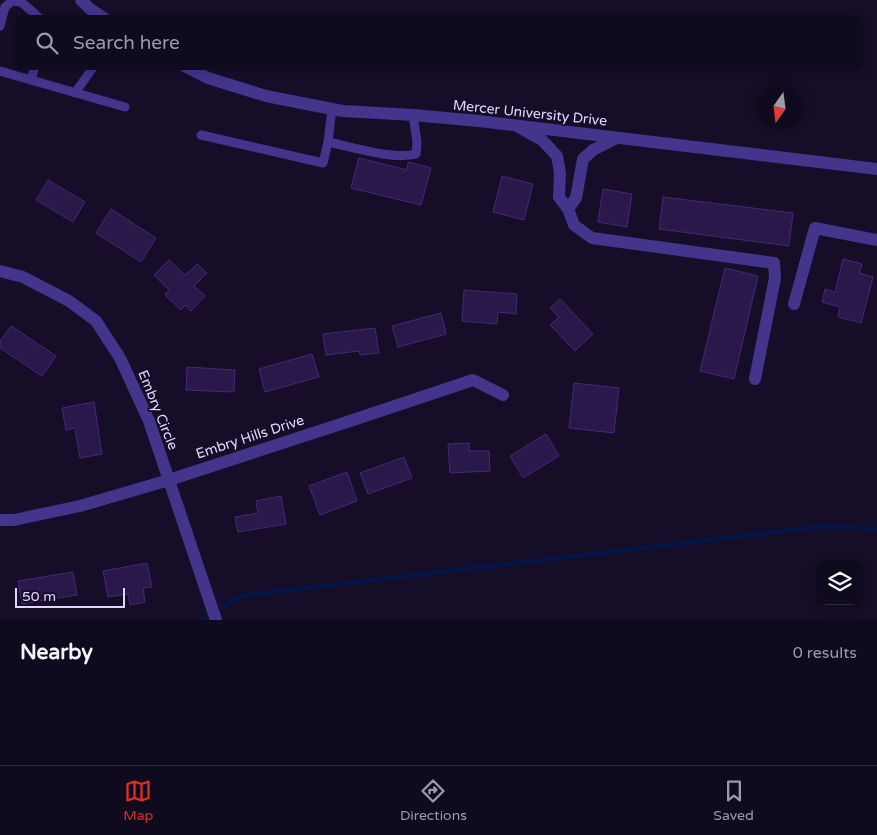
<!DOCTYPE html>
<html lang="en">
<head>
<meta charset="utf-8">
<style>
  :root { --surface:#100a1e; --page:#191327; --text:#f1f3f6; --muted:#9c9aa4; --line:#302b3c; --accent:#d93025 }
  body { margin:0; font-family:"Varela Round",sans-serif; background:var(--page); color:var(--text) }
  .controls { position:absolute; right:15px; bottom:15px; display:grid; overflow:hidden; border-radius:10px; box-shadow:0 2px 12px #0003 }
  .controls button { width:45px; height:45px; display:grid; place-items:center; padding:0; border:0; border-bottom:1px solid var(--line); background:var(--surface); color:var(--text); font:25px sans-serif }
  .compass { position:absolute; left:757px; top:85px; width:45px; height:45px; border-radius:50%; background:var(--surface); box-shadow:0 2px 12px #0003; rotate:194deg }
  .scale { position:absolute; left:15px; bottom:12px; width:110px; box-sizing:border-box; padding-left:5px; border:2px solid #e0d5ff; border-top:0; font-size:14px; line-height:18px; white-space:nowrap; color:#e0d5ff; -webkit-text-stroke:4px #160d28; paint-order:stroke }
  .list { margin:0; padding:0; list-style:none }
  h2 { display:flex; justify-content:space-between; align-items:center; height:65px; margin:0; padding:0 20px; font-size:21px }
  h2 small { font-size:16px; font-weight:400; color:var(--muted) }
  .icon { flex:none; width:28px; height:28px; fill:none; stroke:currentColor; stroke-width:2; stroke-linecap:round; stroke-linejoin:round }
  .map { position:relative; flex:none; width:877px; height:620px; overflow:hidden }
  .search { position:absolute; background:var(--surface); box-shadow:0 2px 12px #0003; left:15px; right:15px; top:15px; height:55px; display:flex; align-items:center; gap:12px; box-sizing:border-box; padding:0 18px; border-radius:10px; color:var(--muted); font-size:19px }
  .sheet { height:145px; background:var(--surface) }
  nav { display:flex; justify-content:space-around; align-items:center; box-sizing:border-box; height:70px; border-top:1px solid var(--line); background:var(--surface); font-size:14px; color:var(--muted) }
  nav a { display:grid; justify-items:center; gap:2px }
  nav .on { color:var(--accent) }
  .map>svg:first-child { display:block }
</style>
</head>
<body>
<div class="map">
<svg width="877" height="620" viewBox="0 0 877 620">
  <rect width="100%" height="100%" fill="#160d28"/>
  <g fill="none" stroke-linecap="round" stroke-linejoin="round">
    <!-- stream -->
    <path stroke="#051449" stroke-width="4.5" d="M201 620 240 596 826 526 877 529"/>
  </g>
  <!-- building -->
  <path fill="#2a184b" stroke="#442879" d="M359 158 407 170 408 162 431 168 421 205 351 188Z
    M502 176 533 184 524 220 493 212Z
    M48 180 85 202 73 222 36 200Z
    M603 189 632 194 627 227 598 222Z
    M663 197 793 213 789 246 659 229Z
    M111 209 156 238 141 262 96 233Z
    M843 259 862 264 859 273 873 277 861 323 838 317 840 307 822 302 825 289 835 292Z
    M169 260 185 275 197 264 207 273 194 286 205 296 191 311 185 305 181 310 165 295 169 290 154 275Z
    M725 268 758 276 734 379 700 371Z
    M464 290 517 294 516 314 498 312 497 324 462 321Z
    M560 299 593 334 575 351 550 325 559 317 550 308Z
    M441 313 446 334 398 347 392 326Z
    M11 326 56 356 42 376 0 348V341Z
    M375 328 379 353 360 355 359 351 326 355 323 334Z
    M312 354 319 377 265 392 259 369Z
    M187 367 235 370 234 392 186 390Z
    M574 383 619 388 614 433 569 428Z
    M94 402 102 454 80 458 75 428 66 430 62 408Z
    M546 434 559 456 523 478 510 456Z
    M469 443V451H489L490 471 450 473 448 444Z
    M404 457 412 478 368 494 360 473Z
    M347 472 357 501 320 515 309 486Z
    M281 496 286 524 238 532 235 517 258 513 256 501Z
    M147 563 152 587 143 588 145 602 130 605 128 594 108 597 103 571Z
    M73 572 77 595 22 604 18 581Z"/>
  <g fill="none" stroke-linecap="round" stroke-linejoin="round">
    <!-- service -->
    <path stroke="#44348c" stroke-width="9" d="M0 26 5 7 12 1 21 2 34 13 40 19
      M0 71 125 107
      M31 80 35 66
      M75 93 94 66
      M201 135 323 163 328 142 332 109
      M328 142C351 147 394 160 416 154L417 142 413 115"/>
    <!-- minor -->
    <path stroke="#44348c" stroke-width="12" d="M517 126 542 140 557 156 560 173 559 197 568 209 574 225 592 238 774 263 775 278 755 379
      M568 209 576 198 583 159 593 150 617 138
      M0 271 23 277 69 301 96 321 120 358 149 421 216 620
      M794 304 815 228 877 240
      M0 520H14L80 506 169 480 347 422 473 380 503 395"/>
    <!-- tertiary -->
    <path stroke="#44348c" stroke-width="12" d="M81 0 89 8 105 19
      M184 66 208 78 266 96 332 109 343 111 413 115 479 121 877 169"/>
  </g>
  <g text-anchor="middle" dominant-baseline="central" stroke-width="4" stroke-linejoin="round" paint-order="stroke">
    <!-- street labels -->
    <g font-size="14" fill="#e0d5ff" stroke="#160d28">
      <text transform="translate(530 113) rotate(6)">Mercer University Drive</text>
      <text transform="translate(158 410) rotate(68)">Embry Circle</text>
      <text transform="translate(250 437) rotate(-18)">Embry Hills Drive</text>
    </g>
  </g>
</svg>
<div class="controls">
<button><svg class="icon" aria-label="layers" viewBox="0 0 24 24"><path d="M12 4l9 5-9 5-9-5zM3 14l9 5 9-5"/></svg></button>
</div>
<svg class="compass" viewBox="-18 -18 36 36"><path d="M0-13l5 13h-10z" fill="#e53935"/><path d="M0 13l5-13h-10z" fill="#9c9aa4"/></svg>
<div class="scale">50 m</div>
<div class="search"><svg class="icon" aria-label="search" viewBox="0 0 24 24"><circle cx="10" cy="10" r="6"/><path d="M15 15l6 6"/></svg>Search here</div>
</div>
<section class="sheet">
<h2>Nearby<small>0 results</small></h2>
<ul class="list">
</ul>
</section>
<nav>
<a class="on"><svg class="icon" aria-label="map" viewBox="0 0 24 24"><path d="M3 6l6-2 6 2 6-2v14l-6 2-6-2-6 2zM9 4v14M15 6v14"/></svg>Map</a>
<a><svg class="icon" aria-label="directions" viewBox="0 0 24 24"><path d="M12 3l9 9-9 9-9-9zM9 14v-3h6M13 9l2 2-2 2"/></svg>Directions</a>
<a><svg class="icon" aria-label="saved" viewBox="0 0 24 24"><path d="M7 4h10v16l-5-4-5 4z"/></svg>Saved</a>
</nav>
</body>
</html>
